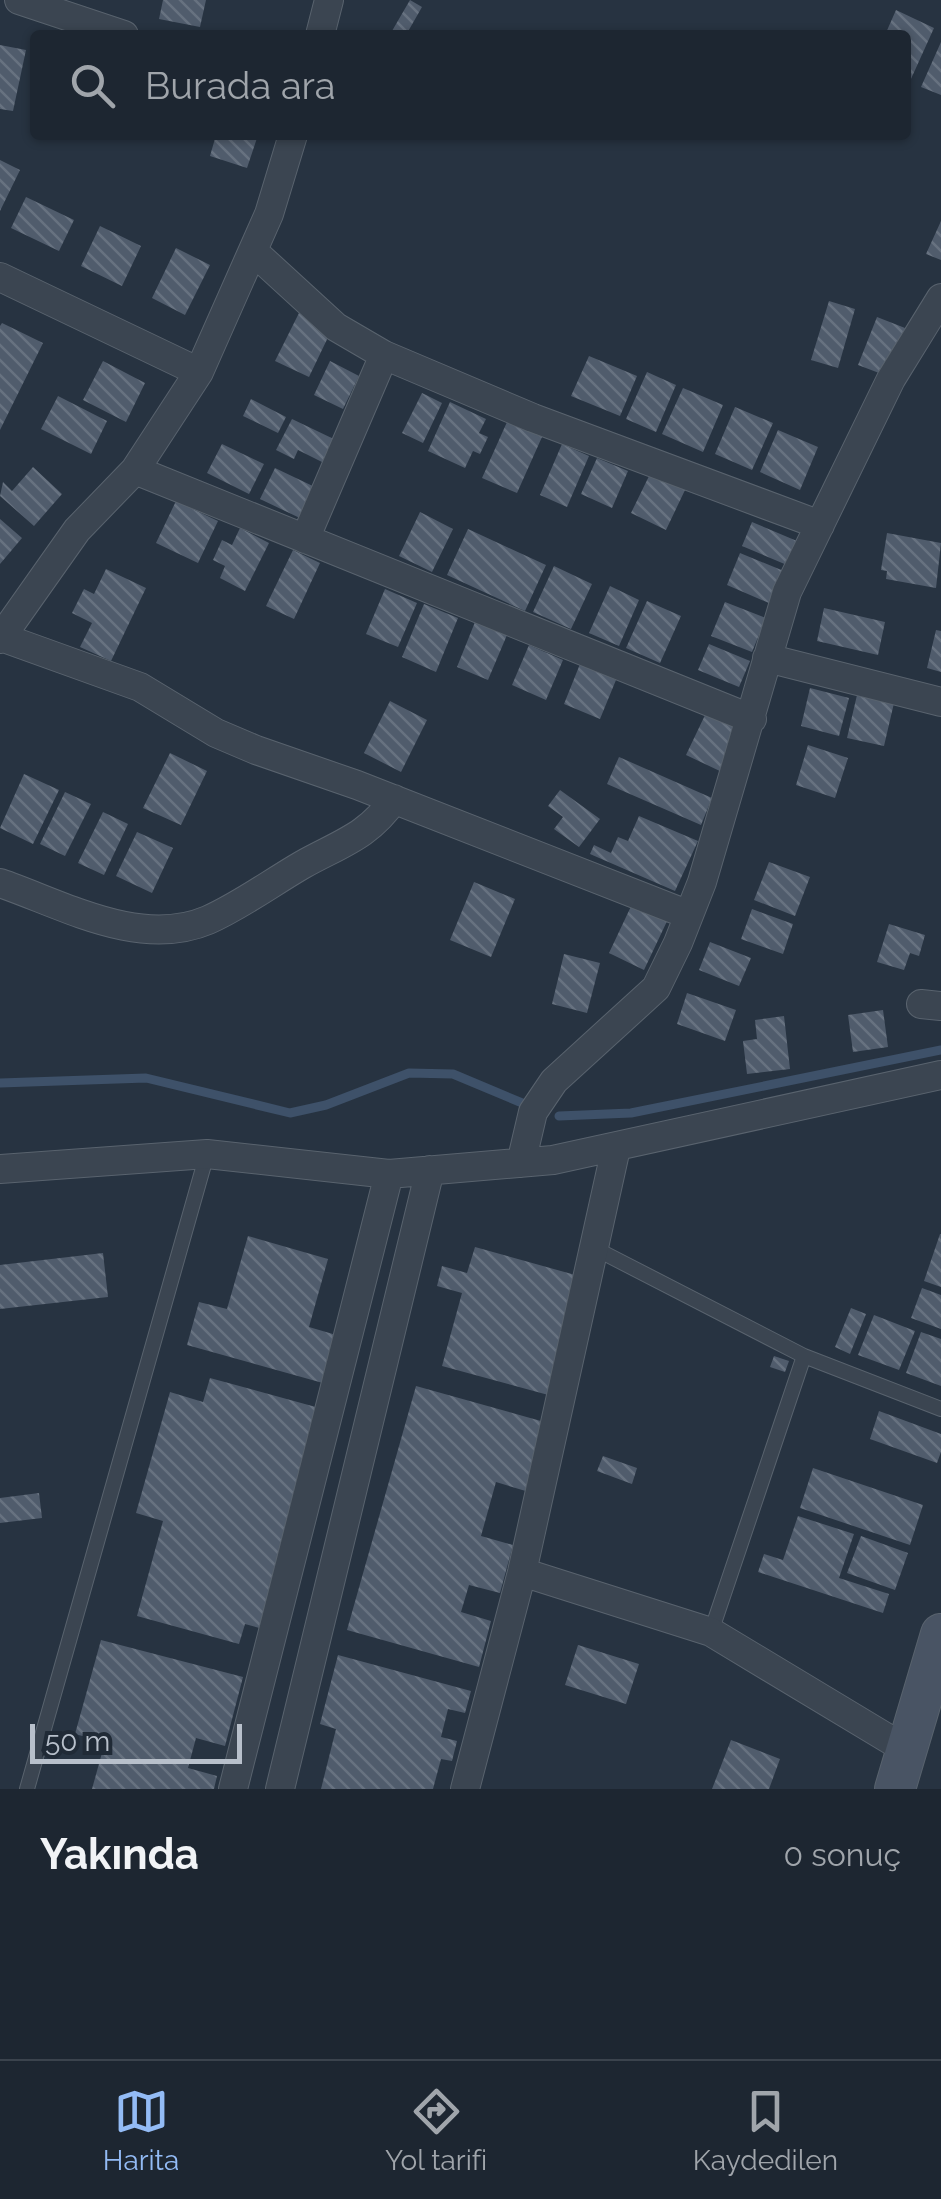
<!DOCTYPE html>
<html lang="tr">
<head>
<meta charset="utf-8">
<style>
  :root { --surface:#1d2631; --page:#252e39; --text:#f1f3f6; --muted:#a0a5ab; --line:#3b434d; --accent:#93bbf5 }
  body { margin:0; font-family:Raleway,sans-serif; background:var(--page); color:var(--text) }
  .scale { position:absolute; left:30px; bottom:25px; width:212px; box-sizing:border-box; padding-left:10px; border:5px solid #b8c0cb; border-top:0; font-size:28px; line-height:35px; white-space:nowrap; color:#b8c0cb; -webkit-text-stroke:8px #202a36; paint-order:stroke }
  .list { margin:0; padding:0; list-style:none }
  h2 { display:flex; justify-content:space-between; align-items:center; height:130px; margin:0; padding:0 40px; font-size:42px }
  h2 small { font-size:32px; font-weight:400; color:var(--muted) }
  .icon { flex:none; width:55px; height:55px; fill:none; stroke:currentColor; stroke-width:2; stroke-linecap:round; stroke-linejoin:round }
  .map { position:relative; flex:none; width:941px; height:1789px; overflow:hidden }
  .search { position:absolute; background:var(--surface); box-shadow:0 2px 8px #0004; left:30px; right:30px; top:30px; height:110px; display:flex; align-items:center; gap:25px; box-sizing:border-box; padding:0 35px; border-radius:10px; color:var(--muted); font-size:38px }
  .sheet { height:270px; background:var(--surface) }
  nav { display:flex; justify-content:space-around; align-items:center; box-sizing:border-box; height:140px; border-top:2px solid var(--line); background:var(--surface); font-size:28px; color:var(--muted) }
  nav a { display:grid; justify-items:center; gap:5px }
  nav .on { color:var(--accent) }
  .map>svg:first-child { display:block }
</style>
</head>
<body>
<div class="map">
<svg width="941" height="1789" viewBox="0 0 941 1789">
  <defs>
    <pattern id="building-back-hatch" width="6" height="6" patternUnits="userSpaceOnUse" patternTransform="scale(2.5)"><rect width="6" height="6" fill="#505c6c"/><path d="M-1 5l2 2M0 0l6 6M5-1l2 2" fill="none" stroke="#677280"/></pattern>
  </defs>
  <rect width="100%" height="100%" fill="#273341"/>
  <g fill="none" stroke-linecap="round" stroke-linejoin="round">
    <!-- stream -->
    <path stroke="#3e5169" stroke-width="9" d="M0 1083 146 1078 290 1113 326 1105 409 1073 453 1074 527 1105
      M559 1116 631 1113 941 1050"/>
  </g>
  <!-- building -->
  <path fill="url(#building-back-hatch)" d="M163 0H206L200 27 159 19Z
    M410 0 422 7 406 35H401L392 31Z
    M896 10 934 28 906 90V35H885Z
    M941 42V95L921 87Z
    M0 45 26 50 13 111 0 109Z
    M216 135H258L247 168 210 156Z
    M0 160 20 170 0 211Z
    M26 197 74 220 59 251 11 228Z
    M941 221V260L926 254Z
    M100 226 141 246 122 286 81 266Z
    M176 248 210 265 185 315 152 298Z
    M829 301 855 309 838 368 811 360Z
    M299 313 332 329 309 377 275 361Z
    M877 317 905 328 887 376 858 365Z
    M2 323 43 343 0 430V326Z
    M589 356 637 376 620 416 571 396Z
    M103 361 145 383 126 422 83 400Z
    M330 361 359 376 343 409 314 395Z
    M647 372 676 385 656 432 626 419Z
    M683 388 723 405 703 452 662 434Z
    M422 393 442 403 423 443 402 433Z
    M58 396 107 421 91 454 41 429Z
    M251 399 286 417 278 433 243 416Z
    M450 402 486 419 479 433 488 437 480 454 473 451 465 468 428 451Z
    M735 407 773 423 752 470 715 454Z
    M292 419 340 442 328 465 298 450 294 459 276 450Z
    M507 422 542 437 517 493 482 478Z
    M778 430 818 447 800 490 760 472Z
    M222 444 264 464 249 494 207 473Z
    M562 444 589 456 567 507 540 495Z
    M597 458 628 471 612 508 581 494Z
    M33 467 62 494 34 526 0 496 3 482 12 491Z
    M275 468 319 489 304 520 260 499Z
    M650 474 685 490 666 530 631 513Z
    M176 501 218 521 198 563 156 543Z
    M420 512 453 529 432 572 399 556Z
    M0 519 22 538 0 564Z
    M752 522 804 544 794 568 742 546Z
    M240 528 269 543 245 591 220 578 225 566 213 560 222 540 232 545Z
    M468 529 546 565 525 611 447 575Z
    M887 533 941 543 936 588 886 579 887 571 881 570Z
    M293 550 320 563 294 619 266 606Z
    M740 553 791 574 778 607 727 585Z
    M554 566 592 584 571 629 533 612Z
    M106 569 146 588 111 661 80 647 92 623 72 613 84 589 94 594Z
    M610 586 639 600 619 646 589 633Z
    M385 589 417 603 398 647 366 634Z
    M647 601 681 616 660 663 626 648Z
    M725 602 766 618 752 652 711 636Z
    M424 604 458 618 436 672 402 657Z
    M824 608 885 622 878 655 817 641Z
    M475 622 507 635 488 680 457 667Z
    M936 630 941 631V672L927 668Z
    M709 644 750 661 739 687 698 670Z
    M529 645 563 660 546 700 512 685Z
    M580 664 616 680 600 719 564 704Z
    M810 688 849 698 839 736 801 726Z
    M857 695 894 703 884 746 847 738Z
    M390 701 427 720 401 772 364 753Z
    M706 713 744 731 724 773 686 755Z
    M808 745 848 758 835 798 796 785Z
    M170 753 207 771 181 825 143 808Z
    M619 757 712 798 701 825 607 784Z
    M24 774 59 790 33 844 0 828Z
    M560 790 600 819 579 847 554 829 563 817 548 806Z
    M65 792 91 804 65 856 40 844Z
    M103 812 128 824 104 875 78 863Z
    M639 816 698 841 675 891 590 854 594 845 611 853 618 837 628 841Z
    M137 832 173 848 152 893 116 876Z
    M769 862 810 877 795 916 754 900Z
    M474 882 515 899 491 957 450 940Z
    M634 900 669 917 644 970 609 953Z
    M752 909 793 924 783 954 741 939Z
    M889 924 925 935 919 956 910 953 904 970 877 962Z
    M710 942 751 958 739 986 699 970Z
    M564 954 600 963 587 1013 552 1004Z
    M687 993 736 1010 725 1041 677 1024Z
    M883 1010 888 1047 853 1052 848 1015Z
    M784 1016 790 1069 747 1074 743 1041 757 1039 755 1020Z
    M940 1234H941V1287L924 1281Z
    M248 1236 328 1259 309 1327 343 1337 330 1385 187 1345 199 1302 227 1309Z
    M475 1247 586 1278 552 1396 442 1366 462 1293 437 1286 442 1266 467 1273Z
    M103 1253 108 1297 0 1309V1265Z
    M922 1288 941 1295V1329L911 1318Z
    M851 1308 866 1314 850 1354 835 1347Z
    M874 1315 915 1331 899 1370 858 1355Z
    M921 1332 941 1339V1386L906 1373Z
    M774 1356 789 1361 785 1372 770 1367Z
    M210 1378 323 1409 263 1629 245 1624 239 1644 137 1616 163 1521 136 1513 170 1392 203 1402Z
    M416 1386 548 1423 529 1492 496 1482 481 1536 513 1545 500 1593 469 1585 461 1612 491 1621 479 1667 347 1630Z
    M879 1411 941 1434V1452L937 1463 870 1439Z
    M603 1456 637 1468 632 1484 597 1471Z
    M813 1468 923 1505 910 1545 800 1508Z
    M39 1493 42 1518 0 1523V1498Z
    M798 1516 854 1534 839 1578 889 1594 883 1613 758 1572 764 1554 783 1560Z
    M861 1536 908 1553 895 1590 847 1573Z
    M101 1640 243 1677 225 1746 196 1738 188 1768 217 1776 214 1789H92L105 1742 75 1734Z
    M578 1645 639 1664 626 1704 565 1685Z
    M338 1655 471 1691 465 1713 448 1709 441 1737 457 1741 452 1761 441 1759 433 1789H321L336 1729 320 1724Z
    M731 1740 780 1759 769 1789H712Z"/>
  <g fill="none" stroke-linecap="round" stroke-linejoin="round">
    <!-- service casing -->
    <g stroke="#59636e" stroke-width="16">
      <path id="service" d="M596 1249 804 1356 941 1409
        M711 1632 804 1356
        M27 1789 207 1154"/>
    </g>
    <!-- minor casing -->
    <g stroke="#59636e" stroke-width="30">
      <path id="minor" d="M19 0 124 35
        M320 35 329 0
        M253 251 336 327 384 355 533 418 820 525
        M0 277 199 372
        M135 470 752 719
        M305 539 384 355
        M1 637 140 687 216 733 256 750 357 785 689 915
        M0 639 77 530 135 470 199 372 269 214 293 135
        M767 658 941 702
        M0 883C64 905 140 949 208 920 240 906 271 883 302 865 339 844 368 837 394 799
        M921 1004 941 1006
        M521 1163 533 1112 554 1081 656 988 678 943 702 882 787 592 891 379 941 298
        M0 1169 207 1154 389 1174 553 1160 941 1075
        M522 1572 711 1632 907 1750
        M233 1789 389 1174
        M280 1789 430 1170
        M465 1789 522 1572 616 1148"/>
    </g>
    <!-- secondary casing -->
    <g stroke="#59636e" stroke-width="42">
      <path id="secondary" d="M895 1789 941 1634"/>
    </g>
    <!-- service -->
    <use href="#service" stroke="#3b4551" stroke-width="14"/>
    <!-- minor -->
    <use href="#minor" stroke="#3b4551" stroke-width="28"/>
    <!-- secondary -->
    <use href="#secondary" stroke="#495464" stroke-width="40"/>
  </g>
</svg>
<div class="scale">50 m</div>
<div class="search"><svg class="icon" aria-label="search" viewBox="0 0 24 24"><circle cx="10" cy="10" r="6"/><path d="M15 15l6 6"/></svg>Burada ara</div>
</div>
<section class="sheet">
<h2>Yakında<small>0 sonuç</small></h2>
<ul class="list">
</ul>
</section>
<nav>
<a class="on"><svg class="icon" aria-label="map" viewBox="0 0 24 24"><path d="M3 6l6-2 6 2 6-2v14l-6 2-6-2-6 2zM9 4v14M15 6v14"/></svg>Harita</a>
<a><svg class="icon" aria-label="directions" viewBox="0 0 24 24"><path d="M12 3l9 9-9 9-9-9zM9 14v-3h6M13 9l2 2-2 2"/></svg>Yol tarifi</a>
<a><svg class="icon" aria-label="saved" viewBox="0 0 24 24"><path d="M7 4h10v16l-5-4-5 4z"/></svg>Kaydedilen</a>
</nav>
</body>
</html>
